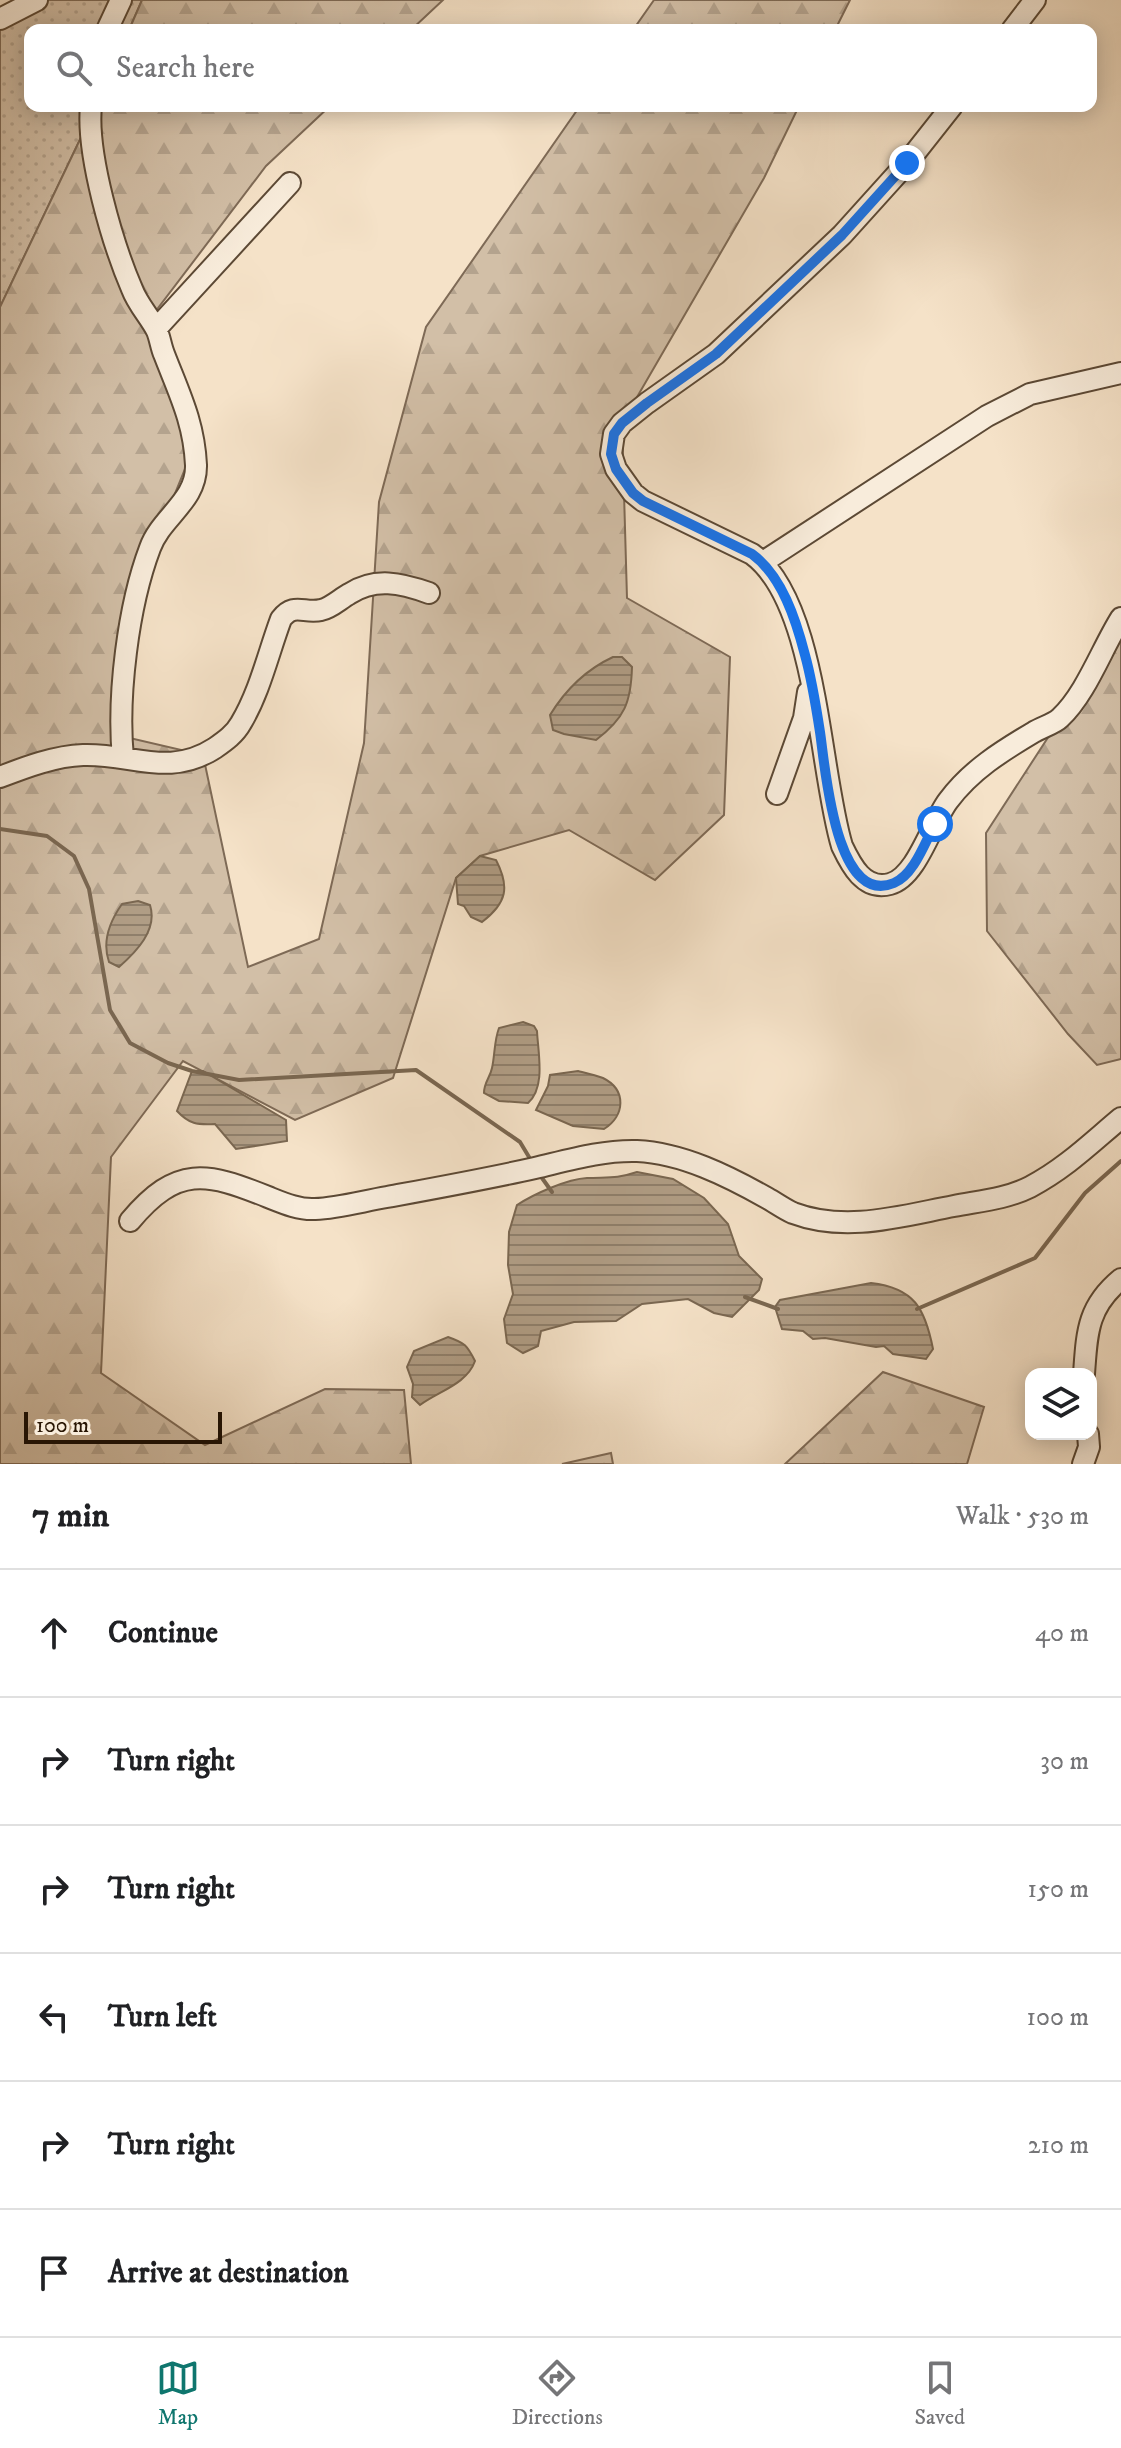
<!DOCTYPE html>
<html lang="en">
<head>
<meta charset="utf-8">
<style>
  :root { --surface:#fff; --page:#f6f6f6; --text:#202124; --muted:#757577; --line:#e0e0e0; --accent:#0f766e }
  body { margin:0; font-family:"IM FELL DW Pica",serif; background:var(--page); color:var(--text) }
  .controls { position:absolute; right:24px; bottom:24px; display:grid; overflow:hidden; border-radius:16px; box-shadow:0 4px 20px #0003 }
  .controls button { width:72px; height:72px; display:grid; place-items:center; padding:0; border:0; border-bottom:2px solid var(--line); background:var(--surface); color:var(--text); font:40px sans-serif }
  .scale { position:absolute; left:24px; bottom:20px; width:198px; box-sizing:border-box; padding-left:8px; border:4px solid #291604; border-top:0; font-size:22px; line-height:28px; white-space:nowrap; color:#291604; -webkit-text-stroke:6px #f8ecdb; paint-order:stroke }
  .stop { position:absolute; width:24px; height:24px; margin:-18px; border:6px solid #1a73e8; border-radius:50%; background:#fff }
  .stop.end { background:#1a73e8; border-color:#fff; box-shadow:0 2px 8px #0008 }
  .list { margin:0; padding:0; list-style:none }
  h2 { display:flex; justify-content:space-between; align-items:center; height:104px; margin:0; padding:0 32px; font-size:34px }
  h2 small { font-size:26px; font-weight:400; color:var(--muted) }
  .list li { display:grid; grid-template-columns:52px 1fr auto; gap:24px; align-items:center; box-sizing:border-box; height:128px; padding:0 32px; border-top:2px solid var(--line) }
  .list b { display:block; font-size:30px; white-space:nowrap }
  .list em { font-size:26px; font-style:normal; color:var(--muted) }
  .icon { flex:none; width:44px; height:44px; fill:none; stroke:currentColor; stroke-width:2; stroke-linecap:round; stroke-linejoin:round }
  .map { position:relative; flex:none; width:1121px; height:1464px; overflow:hidden }
  .search { position:absolute; background:var(--surface); box-shadow:0 4px 20px #0003; left:24px; right:24px; top:24px; height:88px; display:flex; align-items:center; gap:20px; box-sizing:border-box; padding:0 28px; border-radius:16px; color:var(--muted); font-size:30px }
  .sheet { height:872px; background:var(--surface) }
  nav { display:flex; justify-content:space-around; align-items:center; box-sizing:border-box; height:112px; border-top:2px solid var(--line); background:var(--surface); font-size:22px; color:var(--muted) }
  nav a { display:grid; justify-items:center; gap:4px }
  nav .on { color:var(--accent) }
  .map>svg:first-child { display:block }
</style>
</head>
<body>
<div class="map">
<svg width="1121" height="1464" viewBox="0 0 1121 1464">
  <defs>
    <pattern id="grass-dots" width="8" height="8" patternUnits="userSpaceOnUse" patternTransform="scale(2)"><rect width="8" height="8" fill="#d2bfa7"/><path d="M2 2h.1M6 6h.1" fill="none" stroke="#b4a38e" stroke-width="1.8" stroke-linecap="round"/></pattern>
    <pattern id="forest-firs" width="22" height="20" patternUnits="userSpaceOnUse" patternTransform="scale(2)"><rect width="22" height="20" fill="#d2bfa7"/><path d="M5 1l3.5 6h-7zM16 11l3.5 6h-7z" fill="#b4a38e"/></pattern>
    <pattern id="water-rules" width="6" height="5" patternUnits="userSpaceOnUse" patternTransform="scale(2)"><rect width="6" height="5" fill="#b09d85"/><path d="M0 2.5h6" fill="none" stroke="#8f7f6b"/></pattern>
  </defs>
  <rect width="100%" height="100%" fill="#f5e2c8"/>
  <filter id="stains"><feTurbulence type="fractalNoise" baseFrequency=".0025" numOctaves="4"/><feColorMatrix values="0 0 0 0 .2 0 0 0 0 .09 0 0 0 0 .02 0 0 0 .5 -.17"/></filter>
  <radialGradient id="worn" r=".72"><stop offset=".6" stop-color="#630" stop-opacity="0"/><stop offset="1" stop-color="#630" stop-opacity=".3"/></radialGradient>
  <!-- grass -->
  <path fill="url(#grass-dots)" stroke="#7e6a56" stroke-width="2" d="M30 0H142L129 30H30V106H96L0 307V12Z"/>
  <!-- forest -->
  <path fill="url(#forest-firs)" stroke="#7e6a56" stroke-width="2" d="M142 0H443L411 30H129Z
    M654 0H850L835 30H633Z
    M96 106H330L266 166 149 320 194 447 143 572 121 736 203 755 248 967 319 939 364 743 379 502 426 327 580 106H799L764 178 622 423 627 598 730 657 724 815 655 880 569 830 480 856 456 878 393 1078 295 1120 183 1061 111 1157 101 1373 205 1445 325 1389 404 1390 411 1464H0V307Z
    M1121 625V1059L1097 1065 1068 1034 987 931 986 833Z
    M883 1372 984 1407 967 1464H785Z
    M611 1453 613 1464H562Z"/>
  <!-- water -->
  <path fill="url(#water-rules)" stroke="#7a6751" stroke-width="2" d="M613 657H622L632 667C631 702 625 718 596 740L564 734 553 730 550 715C566 689 585 670 613 657Z
    M480 856 496 860C510 887 507 903 482 922L471 917 464 906 458 904 456 878Z
    M138 901 150 905C158 930 136 952 119 967L109 962C102 942 110 921 122 904Z
    M523 1022 534 1026 537 1031C538 1053 546 1087 528 1103L499 1101 484 1093C484 1082 490 1078 492 1068 495 1055 494 1041 499 1028Z
    M192 1071H203L286 1120 287 1141 236 1149 215 1124C197 1125 189 1124 177 1111Z
    M578 1071C586 1073 595 1075 603 1078 627 1090 625 1116 604 1129L573 1126 536 1110 548 1086 550 1075Z
    M637 1172 673 1179 704 1198 728 1224 739 1256 762 1279 759 1290 732 1317 714 1313 688 1299 642 1304 616 1321 574 1322 541 1331 538 1346 523 1353 507 1343 504 1319 513 1294 508 1265 509 1232 517 1205C534 1194 567 1179 587 1178 609 1177 616 1179 637 1172Z
    M871 1283C914 1288 925 1308 933 1349L926 1359 893 1354 884 1346 876 1347 825 1338 813 1339 803 1331 782 1329 775 1307 780 1300Z
    M448 1337C465 1343 467 1345 475 1361 467 1384 439 1391 420 1405L412 1397 413 1384 407 1367 414 1351Z"/>
  <g fill="none" stroke-linecap="round" stroke-linejoin="round">
    <!-- stream -->
    <path stroke="#7a6751" stroke-width="4" d="M0 829 47 836 74 856 89 889 110 1010 130 1043 168 1063 192 1071 239 1080 416 1070 520 1142 529 1157
      M542 1178 552 1192
      M745 1297 778 1309
      M917 1309 1035 1258 1085 1193 1121 1161"/>
    <!-- minor casing -->
    <g stroke="#5c4935" stroke-width="24">
      <path id="minor" d="M0 19 37 0
        M107 30 121 0
        M1012 30 1035 0
        M91 106C86 154 113 245 132 289 138 305 150 317 157 331 160 338 161 347 164 354 179 393 194 422 196 465 197 501 161 517 150 548 128 606 117 697 123 758
        M952 106 907 163 842 235 716 354 647 403 622 423 614 434 611 454 616 469 633 493 643 501 752 554C818 602 819 771 842 846 851 865 864 891 890 884 917 877 932 822 948 801 971 770 1002 751 1034 732 1042 727 1054 724 1060 718 1086 694 1102 648 1121 618
        M156 329 290 183
        M763 562 987 416 1030 394 1121 373
        M0 777C26 767 55 756 83 755 131 753 169 778 215 748 225 741 235 734 241 723 260 691 268 654 281 619 294 602 304 614 321 610 331 608 340 599 349 594 375 577 401 583 429 593
        M777 794 804 718 808 692
        M130 1221C177 1165 206 1172 268 1197 283 1203 299 1210 315 1209 339 1208 363 1201 387 1197 436 1188 486 1179 535 1168 569 1160 602 1150 637 1151 682 1153 728 1176 767 1198 776 1203 784 1209 793 1213 846 1233 901 1216 954 1206 980 1201 1006 1199 1030 1187 1066 1168 1091 1143 1121 1118
        M1084 1374C1087 1333 1087 1307 1121 1279
        M1083 1464 1089 1447 1088 1434"/>
    </g>
    <!-- minor -->
    <use href="#minor" stroke="#f8ecdb" stroke-width="20"/>
  </g>
  <g fill="none" stroke-linecap="round" stroke-linejoin="round">
    <!-- route -->
    <path stroke="#1a73e8" stroke-width="10" d="M907 163 842 235 716 354 647 403 622 423 614 434 611 454 616 469 633 493 643 501 752 554C782 576 796 620 805 655 812 680 816 706 820 732 825 765 835 908 894 883 914 875 925 842 935 824"/>
  </g>
  <rect width="100%" height="100%" filter="url(#stains)"/>
  <rect width="100%" height="100%" fill="url(#worn)"/>
</svg>
<div class="controls">
<button><svg class="icon" aria-label="layers" viewBox="0 0 24 24"><path d="M12 4l9 5-9 5-9-5zM3 14l9 5 9-5"/></svg></button>
</div>
<div class="scale">100 m</div>
<div class="stop" style="left:935px;top:824px"></div>
<div class="stop end" style="left:907px;top:163px"></div>
<div class="search"><svg class="icon" aria-label="search" viewBox="0 0 24 24"><circle cx="10" cy="10" r="6"/><path d="M15 15l6 6"/></svg>Search here</div>
</div>
<section class="sheet">
<h2>7 min<small>Walk · 530 m</small></h2>
<ul class="list">
<li><svg class="icon" aria-label="ahead" viewBox="0 0 24 24"><path d="M12 20V5M6 11l6-6 6 6"/></svg><div><b>Continue</b></div><em>40 m</em></li>
<li><svg class="icon" aria-label="right" viewBox="0 0 24 24"><path d="M7 20v-9h11M14 6l5 5-5 5"/></svg><div><b>Turn right</b></div><em>30 m</em></li>
<li><svg class="icon" aria-label="right" viewBox="0 0 24 24"><path d="M7 20v-9h11M14 6l5 5-5 5"/></svg><div><b>Turn right</b></div><em>150 m</em></li>
<li><svg class="icon" aria-label="left" viewBox="0 0 24 24"><path d="M17 20v-9H6M10 6l-5 5 5 5"/></svg><div><b>Turn left</b></div><em>100 m</em></li>
<li><svg class="icon" aria-label="right" viewBox="0 0 24 24"><path d="M7 20v-9h11M14 6l5 5-5 5"/></svg><div><b>Turn right</b></div><em>210 m</em></li>
<li><svg class="icon" aria-label="arrive" viewBox="0 0 24 24"><path d="M6 21V4h12l-3 4 3 4H6"/></svg><div><b>Arrive at destination</b></div></li>
</ul>
</section>
<nav>
<a class="on"><svg class="icon" aria-label="map" viewBox="0 0 24 24"><path d="M3 6l6-2 6 2 6-2v14l-6 2-6-2-6 2zM9 4v14M15 6v14"/></svg>Map</a>
<a><svg class="icon" aria-label="directions" viewBox="0 0 24 24"><path d="M12 3l9 9-9 9-9-9zM9 14v-3h6M13 9l2 2-2 2"/></svg>Directions</a>
<a><svg class="icon" aria-label="saved" viewBox="0 0 24 24"><path d="M7 4h10v16l-5-4-5 4z"/></svg>Saved</a>
</nav>
</body>
</html>
